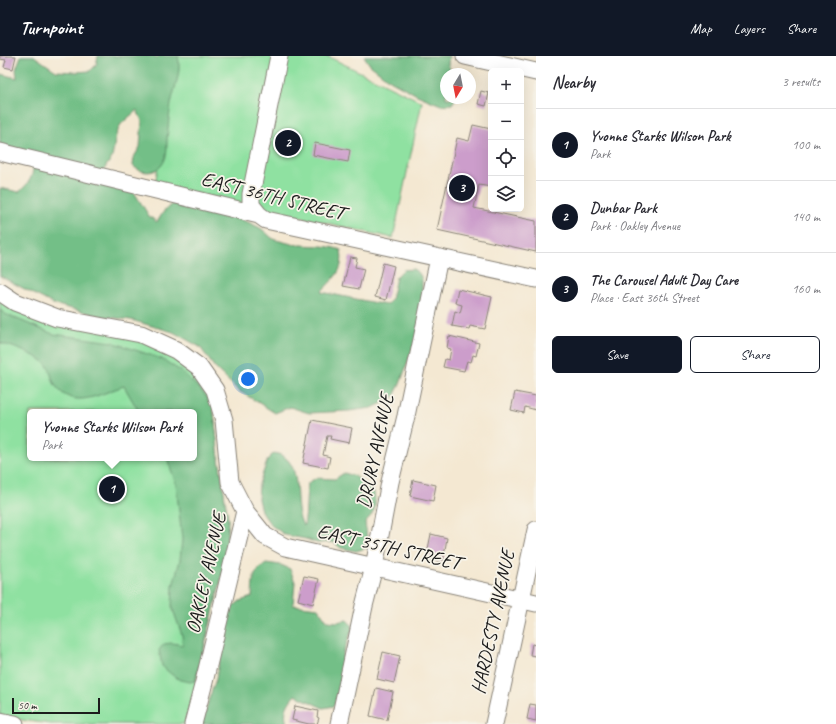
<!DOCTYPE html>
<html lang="en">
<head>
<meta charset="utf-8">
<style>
  :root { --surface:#fff; --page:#f2f2f3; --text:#2b2b33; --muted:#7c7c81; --line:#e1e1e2; --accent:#111827 }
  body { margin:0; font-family:Caveat,sans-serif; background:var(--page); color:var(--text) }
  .controls { position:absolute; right:12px; top:12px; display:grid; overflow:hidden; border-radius:6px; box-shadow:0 4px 16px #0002 }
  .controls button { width:36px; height:36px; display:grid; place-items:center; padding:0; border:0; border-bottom:1px solid var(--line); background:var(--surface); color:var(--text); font:20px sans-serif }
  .compass { position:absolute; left:440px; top:12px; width:36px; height:36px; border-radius:50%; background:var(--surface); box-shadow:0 4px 16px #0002; rotate:190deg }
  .scale { position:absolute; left:12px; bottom:10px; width:88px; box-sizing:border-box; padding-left:4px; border:2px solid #1c1c1c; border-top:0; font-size:11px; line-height:14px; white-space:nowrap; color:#1c1c1c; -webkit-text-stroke:3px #f7f3e8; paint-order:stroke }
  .you { position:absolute; left:248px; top:323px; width:14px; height:14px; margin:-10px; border:3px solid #fff; border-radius:50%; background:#1a73e8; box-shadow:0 0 0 6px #1a73e833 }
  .badge { display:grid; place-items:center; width:26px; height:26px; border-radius:50%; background:var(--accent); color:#fff; font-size:13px; font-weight:700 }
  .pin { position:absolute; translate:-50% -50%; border:2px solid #fff; box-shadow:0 1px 4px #0006 }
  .popup { position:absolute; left:27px; top:353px; width:170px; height:52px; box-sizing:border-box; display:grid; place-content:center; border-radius:6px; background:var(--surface); filter:drop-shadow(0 1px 3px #0005); font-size:13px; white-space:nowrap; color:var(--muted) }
  .popup b { font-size:15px; color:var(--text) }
  .popup::after { content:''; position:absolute; left:50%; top:100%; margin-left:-8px; border:8px solid transparent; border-top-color:var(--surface) }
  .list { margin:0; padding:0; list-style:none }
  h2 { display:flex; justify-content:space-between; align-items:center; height:52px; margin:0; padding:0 16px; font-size:17px }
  h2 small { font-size:13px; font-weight:400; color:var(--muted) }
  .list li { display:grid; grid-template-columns:26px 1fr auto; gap:12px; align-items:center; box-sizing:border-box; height:72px; padding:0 16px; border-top:1px solid var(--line) }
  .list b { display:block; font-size:15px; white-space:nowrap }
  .list p { margin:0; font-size:13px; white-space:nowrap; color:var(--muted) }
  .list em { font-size:13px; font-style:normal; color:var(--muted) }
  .actions { display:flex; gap:8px; padding:12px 16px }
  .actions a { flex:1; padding:9px 0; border:1px solid var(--accent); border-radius:6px; text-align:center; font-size:14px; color:var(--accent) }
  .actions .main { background:var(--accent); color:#fff }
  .icon { flex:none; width:22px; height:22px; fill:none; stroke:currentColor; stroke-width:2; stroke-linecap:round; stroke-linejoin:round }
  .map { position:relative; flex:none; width:536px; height:668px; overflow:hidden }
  header { display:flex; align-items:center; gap:24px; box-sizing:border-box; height:56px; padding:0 20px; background:var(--accent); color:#fff }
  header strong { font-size:19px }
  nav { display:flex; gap:22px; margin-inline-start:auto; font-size:14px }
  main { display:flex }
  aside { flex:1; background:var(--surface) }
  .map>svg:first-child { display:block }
</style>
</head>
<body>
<header>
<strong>Turnpoint</strong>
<nav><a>Map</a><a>Layers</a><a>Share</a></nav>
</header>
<main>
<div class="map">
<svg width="536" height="668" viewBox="0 0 536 668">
  <rect width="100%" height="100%" fill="#f7f3e8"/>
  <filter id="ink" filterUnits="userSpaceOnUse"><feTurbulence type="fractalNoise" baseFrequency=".025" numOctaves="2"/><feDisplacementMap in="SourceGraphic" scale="8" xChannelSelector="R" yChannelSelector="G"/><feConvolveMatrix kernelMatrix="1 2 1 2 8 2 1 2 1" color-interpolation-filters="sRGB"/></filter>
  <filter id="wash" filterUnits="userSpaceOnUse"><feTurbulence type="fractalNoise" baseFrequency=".012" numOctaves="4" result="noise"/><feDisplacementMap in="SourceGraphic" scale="16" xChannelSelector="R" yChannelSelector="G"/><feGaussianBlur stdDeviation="0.9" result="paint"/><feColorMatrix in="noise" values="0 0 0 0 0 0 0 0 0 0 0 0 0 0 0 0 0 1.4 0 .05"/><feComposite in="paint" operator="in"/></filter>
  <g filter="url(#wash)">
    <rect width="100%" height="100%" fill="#f4e8d2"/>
    <!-- green -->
    <path fill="#8fe1a1" stroke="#567e5e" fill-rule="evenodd" d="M178 0H327L422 46 393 182 155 128Z
      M0 243 144 284 188 310 207 331 213 349 219 403 228 464 225 508 186 668H51L0 661ZM30 356H194V402H30Z"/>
    <!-- forest -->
    <path fill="#73bf87" stroke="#486e52" d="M21 0H34L56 15 76 16 90 15 96 9 98 0H155L156 2 159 0H178C182 16 174 32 171 48 169 60 168 72 167 84 167 89 167 95 166 100 162 116 146 121 133 110L134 101 140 91 142 65 137 54 121 68 116 79 112 102 106 110 100 126 134 136 149 160 157 166 164 155 172 148C198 152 237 159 260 172 265 175 268 179 272 182 275 184 280 185 284 186 302 192 323 187 341 194 345 216 333 222 321 236L386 249 391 244 396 221 403 214 413 213 419 217 422 223V256L416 283 400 328 393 342 372 352 349 355 309 357 290 351 275 357 256 345 239 335 215 312 200 291 173 276 131 264 100 260 53 248 0 220V132L19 136C34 123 33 117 34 98L0 89V18L17 22 16 13Z
      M364 0H449L448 8 452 18H446V42H456L452 48 441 49 417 39 388 23 370 9Z
      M0 254 5 258 53 278 112 286 162 303 182 316 200 333 213 349 219 403 228 464 225 508 195 625 190 626 180 624 171 618 162 610 159 594 164 588 172 587 183 589 182 579 172 551 173 530 180 504 182 483 176 428 167 402H194V356H139L124 330C101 337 73 356 55 329 51 323 51 314 47 309 40 300 11 290 0 287Z
      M274 397C308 403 289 451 304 470 307 456 305 442 308 427L316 422 335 423 344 417 355 420 374 436C376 450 376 456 365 466L367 482 366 492 356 495 341 492 333 486 317 487 306 483 285 479 271 469 261 455 258 443 259 428 268 403Z
      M266 507 281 509 290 513 295 526 293 549 318 552 327 565 337 566 347 564 351 568 352 574 343 597 341 625 334 650 323 652 295 639C287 648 283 656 287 668H202L209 643 216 623 226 565 230 553 240 545 252 541C253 524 252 517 266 507Z"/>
    <g id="blocks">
      <!-- building -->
      <path fill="#cc9dcb" d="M0 0H16L13 13 4 11 6 4 0 3Z
        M481 35 489 37 486 50 478 48Z
        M473 69 491 73V131L479 129 474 152 536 165V196L437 174 457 82 469 85Z
        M315 87 350 94 348 106 313 99Z
        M350 201 357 202 355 211 364 213 359 233 343 230Z
        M383 207 394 210 386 244 375 241Z
        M458 233 492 241 485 273 470 270 469 273 452 270 455 255 460 257 462 249 455 247Z
        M449 280 479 287 476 300 473 299 471 306 467 305 464 315 443 311 445 303 449 304 451 293 447 292Z
        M515 336 536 340V354L525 351 524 357 511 354Z
        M312 364 352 372 349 387 330 383 331 380H327L323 399 330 401 328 412 303 407Z
        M413 424 436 429 433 445 410 440Z
        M431 478 447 482 443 506 426 503Z
        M304 520 319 523 313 548 298 544Z
        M532 588 536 589V600L530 599Z
        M383 596 400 600 394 627 377 623Z
        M376 632 393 636 387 664 370 660Z
        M530 648 536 649V665L527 663Z
        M295 650 318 655 317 661 319 662 317 668H309L292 664Z"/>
    </g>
  </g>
  <g filter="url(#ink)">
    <use href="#blocks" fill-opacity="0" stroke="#888277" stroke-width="1"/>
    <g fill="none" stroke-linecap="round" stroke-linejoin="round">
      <!-- minor casing -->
      <g stroke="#888277" stroke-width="19">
        <path id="minor" d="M465 0 536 16
          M0 96 259 159 266 164 536 223
          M259 159 251 149V138L279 0
          M0 236 15 246 57 262 141 278 176 294 199 311 215 334 224 364 230 426 245 455 265 480 285 491 536 547
          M0 665 15 668
          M193 668 204 626 245 455
          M339 668 364 550 374 511 390 426 406 360 439 202
          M494 668 536 474"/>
      </g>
      <!-- minor -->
      <use href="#minor" stroke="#fff" stroke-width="17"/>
    </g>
  </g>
  <g text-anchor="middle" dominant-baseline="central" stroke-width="3.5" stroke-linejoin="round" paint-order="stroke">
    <!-- street labels -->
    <g font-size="20" fill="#1c1c1c" stroke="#f7f3e8">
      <text transform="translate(273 140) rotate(14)">EAST 36TH STREET</text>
      <text transform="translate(375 395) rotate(-78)">DRURY AVENUE</text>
      <text transform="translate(389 491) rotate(13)">EAST 35TH STREET</text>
      <text transform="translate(206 517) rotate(-77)">OAKLEY AVENUE</text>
      <text transform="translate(493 566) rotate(-78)">HARDESTY AVENUE</text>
    </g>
  </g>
</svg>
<div class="controls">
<button>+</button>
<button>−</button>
<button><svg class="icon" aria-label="locate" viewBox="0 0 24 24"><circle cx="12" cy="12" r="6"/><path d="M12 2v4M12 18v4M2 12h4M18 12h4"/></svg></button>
<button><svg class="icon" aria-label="layers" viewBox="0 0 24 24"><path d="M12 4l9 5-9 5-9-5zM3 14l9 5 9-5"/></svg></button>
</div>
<svg class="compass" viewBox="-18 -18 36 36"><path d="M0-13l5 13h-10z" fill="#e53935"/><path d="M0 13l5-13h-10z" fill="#7c7c81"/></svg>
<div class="scale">50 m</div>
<div class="you"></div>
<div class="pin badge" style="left:112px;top:433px">1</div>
<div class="popup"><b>Yvonne Starks Wilson Park</b>Park</div>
<div class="pin badge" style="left:288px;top:87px">2</div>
<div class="pin badge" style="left:462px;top:132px">3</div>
</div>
<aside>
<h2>Nearby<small>3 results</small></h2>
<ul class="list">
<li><span class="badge">1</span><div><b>Yvonne Starks Wilson Park</b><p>Park</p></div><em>100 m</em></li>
<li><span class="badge">2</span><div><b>Dunbar Park</b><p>Park · Oakley Avenue</p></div><em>140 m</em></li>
<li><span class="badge">3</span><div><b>The Carousel Adult Day Care</b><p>Place · East 36th Street</p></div><em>160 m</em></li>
</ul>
<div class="actions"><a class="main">Save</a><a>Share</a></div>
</aside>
</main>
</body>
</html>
